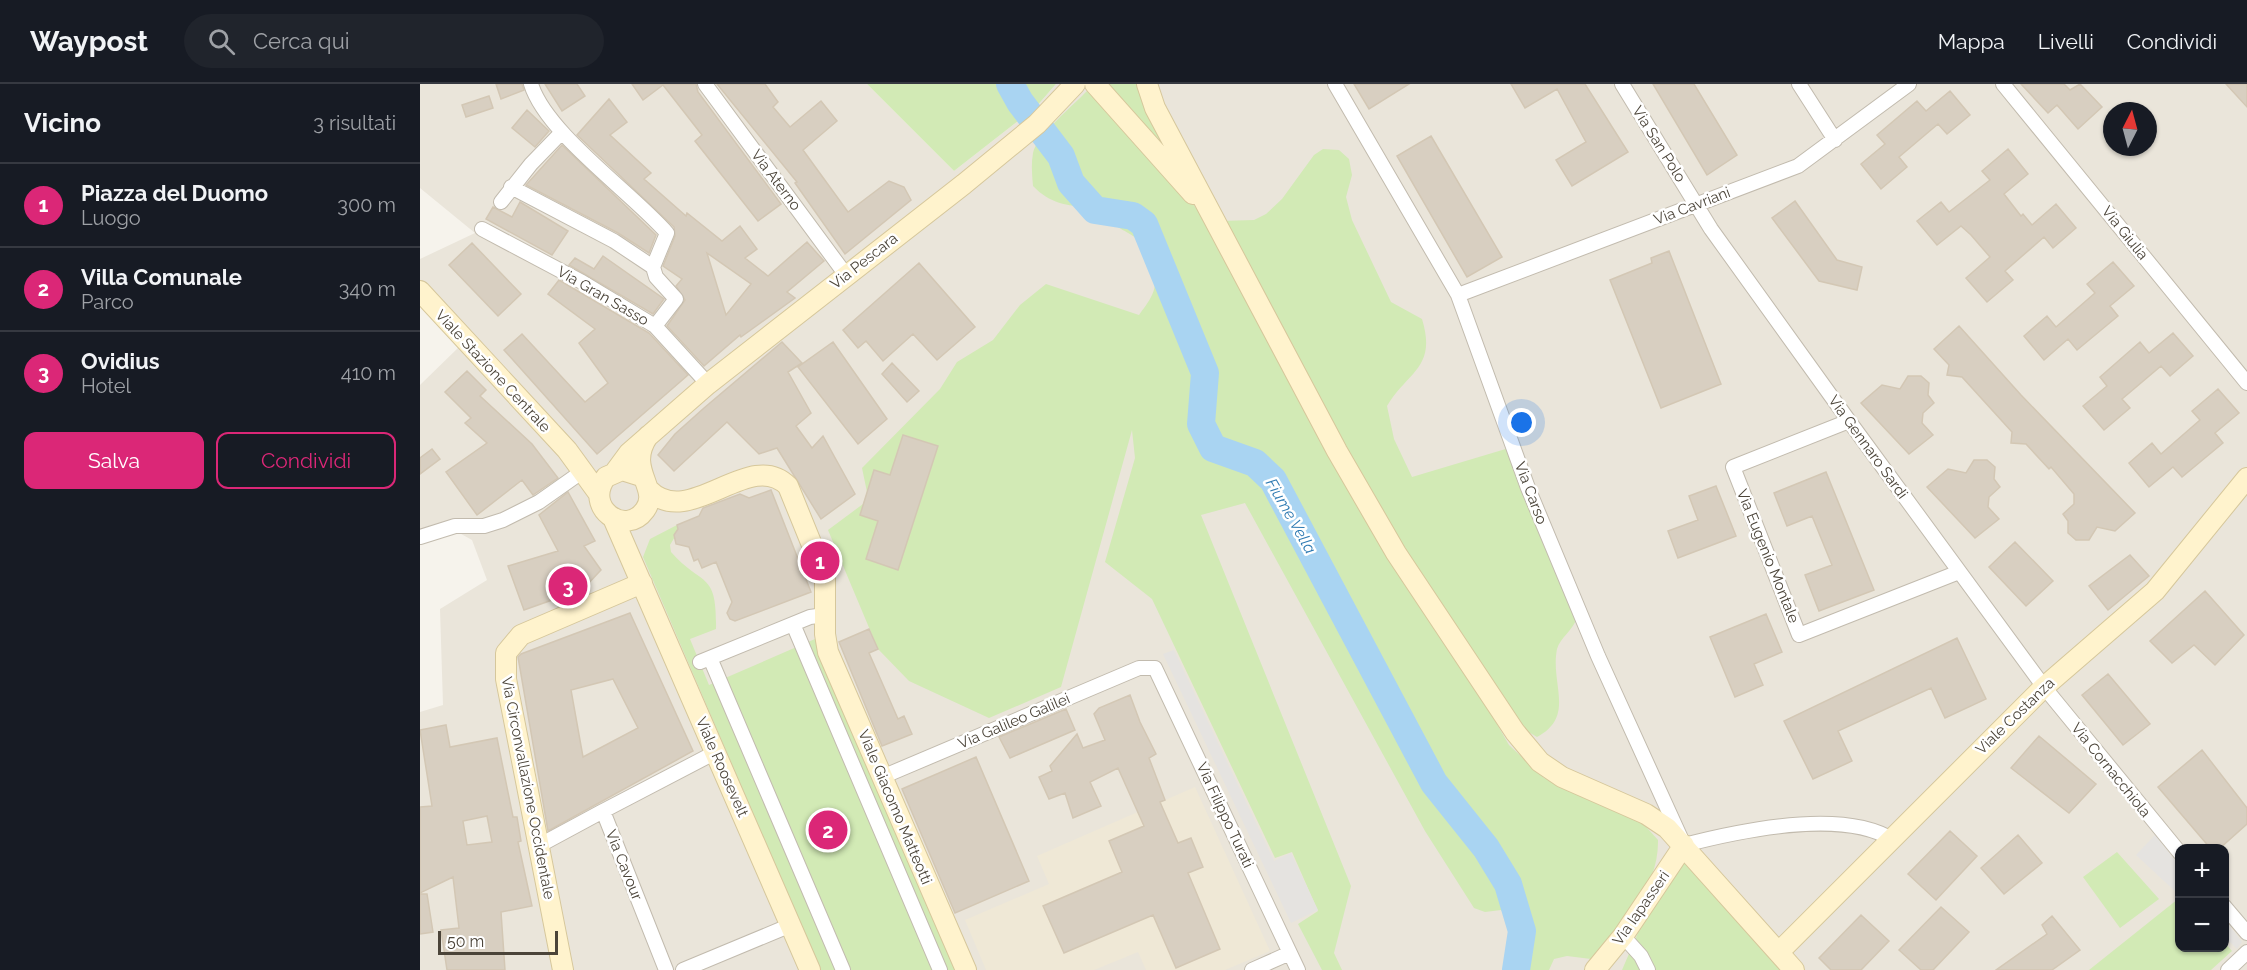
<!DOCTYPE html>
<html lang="it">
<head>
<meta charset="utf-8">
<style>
  :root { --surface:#171b24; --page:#20242c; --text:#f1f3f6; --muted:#9ea1a6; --line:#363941; --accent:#db2777 }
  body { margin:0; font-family:Raleway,sans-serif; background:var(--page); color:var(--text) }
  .controls { position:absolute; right:18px; bottom:18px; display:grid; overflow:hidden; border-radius:12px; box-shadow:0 2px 4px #0004 }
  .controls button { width:54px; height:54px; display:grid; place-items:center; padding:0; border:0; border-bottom:2px solid var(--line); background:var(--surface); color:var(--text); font:30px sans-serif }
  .compass { position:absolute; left:1683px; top:18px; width:54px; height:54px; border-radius:50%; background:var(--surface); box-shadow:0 2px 4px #0004; rotate:6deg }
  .scale { position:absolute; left:18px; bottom:15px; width:120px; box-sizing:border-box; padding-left:6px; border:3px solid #4b4439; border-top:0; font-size:16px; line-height:21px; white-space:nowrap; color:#4b4439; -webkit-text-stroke:4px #fff; paint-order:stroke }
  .you { position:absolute; left:1102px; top:339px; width:21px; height:21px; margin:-15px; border:4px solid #fff; border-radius:50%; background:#1a73e8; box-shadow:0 0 0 9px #1a73e833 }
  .badge { display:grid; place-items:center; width:39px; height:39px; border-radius:50%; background:var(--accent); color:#fff; font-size:20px; font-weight:700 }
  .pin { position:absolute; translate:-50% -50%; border:3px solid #fff; box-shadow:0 2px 6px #0006 }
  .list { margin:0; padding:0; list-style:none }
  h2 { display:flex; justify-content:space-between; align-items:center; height:78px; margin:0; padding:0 24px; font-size:26px }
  h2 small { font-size:20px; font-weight:400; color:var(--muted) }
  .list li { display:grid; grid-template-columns:39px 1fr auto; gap:18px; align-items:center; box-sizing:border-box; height:84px; padding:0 24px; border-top:2px solid var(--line) }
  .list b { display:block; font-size:22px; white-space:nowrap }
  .list p { margin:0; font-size:20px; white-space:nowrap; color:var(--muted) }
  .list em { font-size:20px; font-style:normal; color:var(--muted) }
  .actions { display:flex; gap:12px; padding:18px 24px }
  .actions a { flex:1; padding:14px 0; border:2px solid var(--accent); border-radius:12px; text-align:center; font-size:21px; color:var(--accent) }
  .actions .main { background:var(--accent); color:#fff }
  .icon { flex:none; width:33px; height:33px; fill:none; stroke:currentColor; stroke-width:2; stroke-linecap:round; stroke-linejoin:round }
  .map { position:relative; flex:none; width:1827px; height:886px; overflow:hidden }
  header { display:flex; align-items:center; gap:36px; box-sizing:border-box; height:84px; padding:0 30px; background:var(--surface); border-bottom:2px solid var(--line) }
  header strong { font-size:28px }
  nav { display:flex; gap:33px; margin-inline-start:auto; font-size:21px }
  .search { width:420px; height:54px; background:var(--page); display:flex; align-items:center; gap:15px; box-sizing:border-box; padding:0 21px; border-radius:33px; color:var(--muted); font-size:22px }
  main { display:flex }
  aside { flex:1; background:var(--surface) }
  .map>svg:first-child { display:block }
</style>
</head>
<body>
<header>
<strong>Waypost</strong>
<div class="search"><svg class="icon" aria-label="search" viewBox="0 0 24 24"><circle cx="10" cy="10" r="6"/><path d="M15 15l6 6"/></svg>Cerca qui</div>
<nav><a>Mappa</a><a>Livelli</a><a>Condividi</a></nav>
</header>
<main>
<aside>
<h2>Vicino<small>3 risultati</small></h2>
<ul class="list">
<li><span class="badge">1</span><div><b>Piazza del Duomo</b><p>Luogo</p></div><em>300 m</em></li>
<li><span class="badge">2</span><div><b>Villa Comunale</b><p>Parco</p></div><em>340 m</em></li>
<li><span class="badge">3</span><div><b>Ovidius</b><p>Hotel</p></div><em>410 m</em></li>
</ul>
<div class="actions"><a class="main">Salva</a><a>Condividi</a></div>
</aside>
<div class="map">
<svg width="1827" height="886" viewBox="0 0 1827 886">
  <rect width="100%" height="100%" fill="#f6f3ec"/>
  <!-- residential -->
  <path fill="#eae5da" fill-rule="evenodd" d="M0 0H447L534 87 616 23 636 0H1827V886H0V628L23 621 20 525 67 496 52 456 34 446 0 456V301L40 262 0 217V175L55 149 0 104ZM1692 27H1728V63H1692ZM1760 764H1804V864H1760Z"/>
  <!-- education -->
  <path fill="#efe8d6" d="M775 703 850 867 805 886H726L718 868 674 886H566L545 836 629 800 617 772Z"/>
  <!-- green -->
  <path fill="#d2eab5" d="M447 0H636L616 23 534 87Z
    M686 0H722L766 93Z
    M669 5 766 111 792 145 1089 661 1124 694 1219 735 1238 756C1239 805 1201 840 1171 875L1147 872 1134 875 1129 886H1109L1110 862 1081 826 1065 828 1054 824 1005 747 825 419 781 431 931 802 914 869 922 886H902L878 840 898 827 872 768 855 774 732 515 685 478 715 374 712 346 641 603 569 634 489 597 458 565 408 446 443 420 447 408 442 384 520 305 537 278 573 256 600 221 626 200 719 231C723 225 729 218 732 211 741 193 730 163 713 152 696 141 694 145 686 122 657 123 634 124 613 102 612 91 611 80 613 69 616 52 656 19 669 5Z
    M903 65 919 66 929 75 932 91 926 113 932 136 971 218 1002 235C1017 284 988 287 967 322L974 355 992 393 1089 364 1157 534C1153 546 1140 554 1137 565 1130 600 1156 632 1117 653L1102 644 973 453 800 137 834 136 846 130 862 115 894 71Z
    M257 441 259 446 250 461 251 468C283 504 297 486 296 545L270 555 289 601 395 555 536 886H400L223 473 230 455Z
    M1697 768 1739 815 1700 844 1663 793Z
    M1268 771 1362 886H1202L1233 814Z
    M1758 815 1760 864H1804L1805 859 1812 867 1791 886H1669Z"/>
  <!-- parking -->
  <path fill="#e5e3e0" d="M754 566 854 777 871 769 898 826 871 839 743 570Z
    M1735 751 1759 781V811L1716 771Z
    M1805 836 1822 858 1817 865 1805 853Z"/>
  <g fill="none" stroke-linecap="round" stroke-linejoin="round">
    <!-- river -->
    <path stroke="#a9d4f2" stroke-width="28" d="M590 0 600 18 641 72 651 99 675 126 713 132 724 140 785 289 781 340 793 364 835 379 853 396 1014 699 1066 764 1088 800 1102 847 1096 886"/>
  </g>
  <!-- building -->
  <path fill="#d8cfc1" stroke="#d3c7b4" stroke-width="1.5" fill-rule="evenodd" d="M76 0H102L104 6 81 15Z
    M125 0H157L165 12 142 27Z
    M212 0H276L278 8 361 120 338 137 275 57 282 51 243 1 223 16Z
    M297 0H345L358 18 353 23 370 43 401 17 417 37 383 66 428 128 469 97 484 103 491 116 425 170 375 99 377 98Z
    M934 0H989L949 25Z
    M1091 0H1165L1208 68 1152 102 1136 76 1166 58 1137 5 1105 24Z
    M1233 0H1274L1317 71 1287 91Z
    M1601 0H1644L1650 6 1660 0 1682 23 1658 45 1637 21 1628 29Z
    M1806 0H1827V23Z
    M1530 7 1550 31 1527 50 1518 40 1479 73 1487 83 1461 105 1441 80 1465 60 1457 51 1497 17 1506 27Z
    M69 12 73 24 46 33 42 21Z
    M189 15 207 38 190 51 231 89 224 95 266 132 267 129 302 157 320 142 337 165 325 174 348 192 387 158 404 177 367 208 375 214 321 253 320 251 284 282 247 242 265 216 256 202 262 195 243 182 255 152 254 143 157 51ZM287 169 331 200 306 231Z
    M107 26 129 47 115 63 92 44Z
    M1011 52 1082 173 1047 193 977 72Z
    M142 61 236 151 229 169 198 149 106 101Z
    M1588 65 1608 90 1584 110 1601 132 1603 130 1612 141 1636 120 1656 144 1633 164 1624 153 1585 187 1593 196 1567 218 1546 194 1570 173 1551 151 1541 142 1517 161 1497 137 1521 118 1529 128 1570 96 1562 87Z
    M1375 117 1417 176 1442 183 1437 206 1399 197 1352 134Z
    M100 118 148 147 132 171 66 135 73 123 92 133Z
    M52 159 101 210 78 232 29 181Z
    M1249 167 1301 300 1241 324 1190 196 1232 179 1231 174Z
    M183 172 244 215 233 230 149 181 155 174 174 185Z
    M1693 178 1714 202 1690 222 1698 232 1657 266 1648 255 1624 276 1604 252 1627 232 1636 243 1675 209 1667 200Z
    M499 179 555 243 517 276 493 250 463 277 446 257 438 264 423 246Z
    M139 196 229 249 268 291 177 370 84 266 102 250 165 318 188 299 159 259 175 245 128 210Z
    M1539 242 1601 311 1715 429 1695 447 1677 443 1669 456H1656L1648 449V437L1643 430 1654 420V410L1631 383 1629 385 1606 360 1591 359 1592 348 1542 293 1527 291 1529 281 1514 265Z
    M1753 249 1773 272 1750 292 1741 282 1702 315 1710 324 1684 346 1663 322 1687 302 1680 293 1720 258 1729 269Z
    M362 258 382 279 368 288 391 329 376 342 392 364 403 352 435 410 401 435 357 364 339 370 307 338 254 387 238 371 255 350 284 324Z
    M413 258 467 335 438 360 378 283Z
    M472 279 499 307 487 318 462 290Z
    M47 287 66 306 60 312 112 360 138 394 113 411 102 396 57 431 26 388 67 359 45 339 51 334 25 308Z
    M1488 292H1501L1509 299 1508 311 1514 319 1503 329 1502 339 1513 351 1489 370 1441 319 1462 301 1480 305Z
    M1798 305 1819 329 1795 349 1803 359 1762 393 1753 383 1729 403 1709 379 1732 359 1741 370 1780 336 1772 327Z
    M483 351 518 362 478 486 446 475 458 437 440 431 454 386 470 391Z
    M12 365 20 375 0 390V374Z
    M1554 376H1567L1575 383 1574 395 1580 403 1569 413 1568 423 1579 435 1555 454 1507 403 1528 385 1546 389Z
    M1406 388 1454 506 1399 527 1385 491 1412 481 1392 432 1367 442 1354 409Z
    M1296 402 1316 452 1258 474 1248 447 1278 436 1269 412Z
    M351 406 391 508 315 537 310 535 307 529 312 518 296 478 282 484 278 475 274 477 269 463 256 460 254 451 258 445 257 441 279 432 283 424 320 410 329 414Z
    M148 408 175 457 164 462 181 486 163 505 104 526 88 482 138 467 119 431Z
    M1595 458 1633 497 1606 522 1569 483Z
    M1710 471 1729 492 1688 526 1669 502Z
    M1785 507 1824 551 1795 581 1774 561 1752 579 1730 557Z
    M210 529 273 667 128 747 98 573 101 570ZM193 595 218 644 163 673 151 606Z
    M1346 530 1362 568 1334 580 1343 601 1315 613 1290 553Z
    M449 545 458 565 449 569 478 635 484 632 492 650 462 662 419 558Z
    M1537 554 1566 615 1525 634 1511 604 1418 647 1432 677 1393 695 1364 637Z
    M1688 590 1730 640 1703 661 1662 611Z
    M710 611 720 638 736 670 729 674 745 716 740 718 758 759 771 754 783 783 768 789 800 865 756 884 733 831 644 869 623 822 702 788 689 757 724 742 698 684 670 698 681 722 653 734 645 709 629 715 619 693 632 687 630 682 657 650 663 664 685 656 674 630 679 624Z
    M646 625 655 646 590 674 579 653Z
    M26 641 30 663 77 654 93 733H97L101 757 98 758 112 822 81 828 85 886H27L21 846 39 844 33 793 0 809V723L12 722 0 646ZM67 732 72 758 47 761 43 737Z
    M1619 652 1676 700 1649 729 1591 684Z
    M1782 666 1827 724V740L1799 765H1791L1738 703Z
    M556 673 609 797 535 829 482 705Z
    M1530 747 1557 772 1516 816 1488 790Z
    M1598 751 1622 779 1584 810 1561 784Z
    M0 810H7L13 848 0 850Z
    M1521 823 1549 848 1513 886H1501L1479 866Z
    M1441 831 1469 857 1441 886H1411L1399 874Z
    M1632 832 1660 866 1632 886H1576L1627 850 1622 841Z"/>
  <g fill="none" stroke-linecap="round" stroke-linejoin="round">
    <!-- street casing -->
    <g stroke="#c2bbae" stroke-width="16">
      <path id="street" d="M111 0C126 49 211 108 247 149L233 183 236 193 256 215 235 242
        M285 0 426 191
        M915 0 1038 211 1108 404 1178 572 1264 761C1318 747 1423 724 1473 756
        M1202 0 1291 145 1429 337 1624 603 1760 769
        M1379 0 1415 56
        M1583 0 1827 299
        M91 103 194 157 233 183
        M81 118 111 80 142 48
        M62 145 162 198 235 242 288 300
        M1038 211 1378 82 1489 0
        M1429 337 1313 383 1379 551 1539 488
        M0 453 35 442H64L83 436 119 418 163 387
        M373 540 520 886
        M290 574 423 886
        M280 578 390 533 405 531
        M462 693 719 584H735L878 886
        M120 761 183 727
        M1804 822 1827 849
        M1203 852 1221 872 1228 886
        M246 886 183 727 296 668
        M263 886 371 841
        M832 886 870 869
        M1808 886 1827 868"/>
    </g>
    <!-- secondary casing -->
    <g stroke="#d6c79b" stroke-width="22">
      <path id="secondary" d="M675 0 773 110
        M727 0 735 24 917 367 976 469 1095 648 1120 678 1142 693 1226 730 1247 744 1374 886
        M0 207 147 366 179 410
        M195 388 209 369 288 300 544 100 617 40 655 0
        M221 392 202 386 186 393C163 423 205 454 225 426 241 404 205 386 228 352
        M229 406C269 447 330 363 368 402L405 493V550L408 568 546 886
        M193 434 390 886
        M1359 868 1624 603 1735 507 1827 394
        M143 886 86 595V569L101 551 222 499
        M1175 886 1203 852 1264 761"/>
    </g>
    <!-- street -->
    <use href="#street" stroke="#fff" stroke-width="14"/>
    <!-- secondary -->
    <use href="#secondary" stroke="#fff3cd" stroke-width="20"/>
  </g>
  <g text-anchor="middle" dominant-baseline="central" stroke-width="5" stroke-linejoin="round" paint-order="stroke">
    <!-- street labels -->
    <g font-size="15" fill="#4b4439" stroke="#fff">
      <text transform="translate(1239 60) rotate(58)">Via San Polo</text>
      <text transform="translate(356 96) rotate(53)">Via Aterno</text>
      <text transform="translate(1272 122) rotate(-21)">Via Cavriani</text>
      <text transform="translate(1705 149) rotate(51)">Via Giulia</text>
      <text transform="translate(444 177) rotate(-38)">Via Pescara</text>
      <text transform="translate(183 212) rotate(30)">Via Gran Sasso</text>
      <text transform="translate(73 287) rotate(47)">Viale Stazione Centrale</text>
      <text transform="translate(1448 363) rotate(54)">Via Gennaro Sardi</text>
      <text transform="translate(1111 409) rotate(69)">Via Carso</text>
      <text transform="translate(1348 472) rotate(68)">Via Eugenio Montale</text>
      <text transform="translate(1595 632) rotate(-44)">Viale Costanza</text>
      <text transform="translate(594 637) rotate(-23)">Via Galileo Galilei</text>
      <text transform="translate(302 683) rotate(66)">Viale Roosevelt</text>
      <text transform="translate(1691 686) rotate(51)">Via Cornacchiola</text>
      <text transform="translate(108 704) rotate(79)">Via Circonvallazione Occidentale</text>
      <text transform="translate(475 723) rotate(67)">Viale Giacomo Matteotti</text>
      <text transform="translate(805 731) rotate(65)">Via Filippo Turati</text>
      <text transform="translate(204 781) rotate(68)">Via Cavour</text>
      <text transform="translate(1221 824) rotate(-55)">Via Iapasseri</text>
    </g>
    <!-- water labels -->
    <g font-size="16" font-style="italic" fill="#2e7ab2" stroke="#fff">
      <text transform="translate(871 432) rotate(60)">Fiume Vella</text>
    </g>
  </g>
</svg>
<div class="controls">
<button>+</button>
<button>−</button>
</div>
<svg class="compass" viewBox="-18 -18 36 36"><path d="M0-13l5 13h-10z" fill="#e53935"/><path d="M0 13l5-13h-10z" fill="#9ea1a6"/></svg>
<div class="scale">50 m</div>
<div class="you"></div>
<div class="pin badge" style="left:400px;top:477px">1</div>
<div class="pin badge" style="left:408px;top:746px">2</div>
<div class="pin badge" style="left:148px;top:502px">3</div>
</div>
</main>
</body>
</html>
